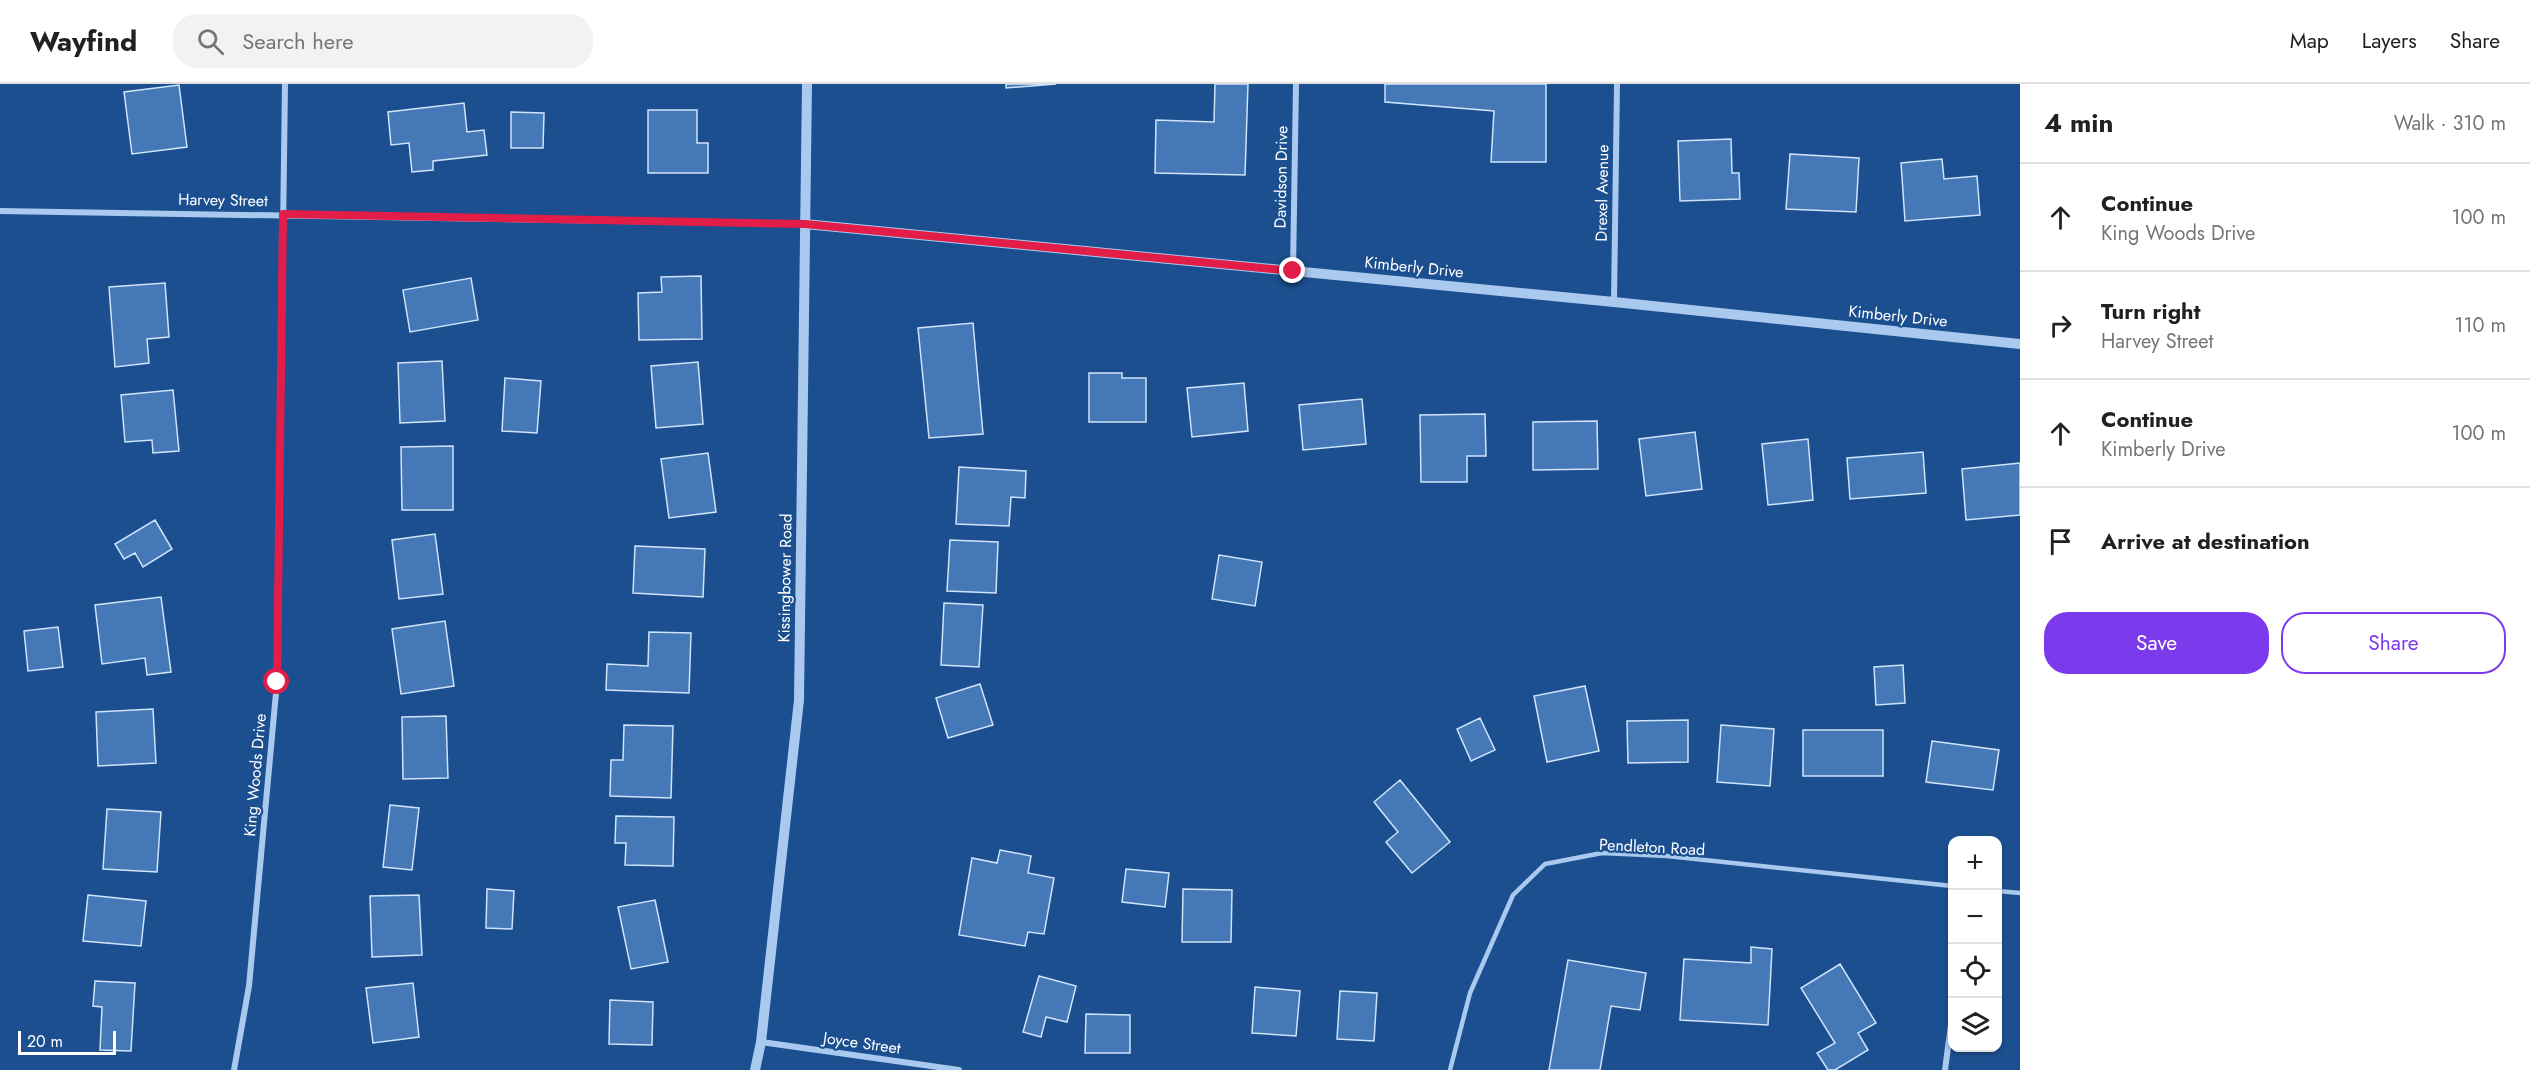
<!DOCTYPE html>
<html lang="en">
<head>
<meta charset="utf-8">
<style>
  :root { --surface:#fff; --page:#f2f2f2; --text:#202124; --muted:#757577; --line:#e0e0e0; --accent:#7c3aed }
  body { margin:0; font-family:Jost,sans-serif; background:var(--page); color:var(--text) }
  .controls { position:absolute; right:18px; bottom:18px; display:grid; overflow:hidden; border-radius:12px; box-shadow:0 2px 4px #0004 }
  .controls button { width:54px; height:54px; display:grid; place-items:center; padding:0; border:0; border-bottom:2px solid var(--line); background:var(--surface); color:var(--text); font:30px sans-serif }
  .scale { position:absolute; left:18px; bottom:15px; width:98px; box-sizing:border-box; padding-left:6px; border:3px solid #fff; border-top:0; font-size:16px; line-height:21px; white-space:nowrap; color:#fff; -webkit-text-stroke:4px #1b4f8f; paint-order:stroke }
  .stop { position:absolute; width:18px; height:18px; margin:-14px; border:4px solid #e11d48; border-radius:50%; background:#fff }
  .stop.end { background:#e11d48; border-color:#fff; box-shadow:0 2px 6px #0008 }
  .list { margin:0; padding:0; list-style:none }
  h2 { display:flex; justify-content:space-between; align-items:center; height:78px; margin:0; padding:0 24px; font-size:26px }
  h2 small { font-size:20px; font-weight:400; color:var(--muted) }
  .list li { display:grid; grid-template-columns:39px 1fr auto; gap:18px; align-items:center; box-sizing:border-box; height:108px; padding:0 24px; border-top:2px solid var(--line) }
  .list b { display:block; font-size:22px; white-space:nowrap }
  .list p { margin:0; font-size:20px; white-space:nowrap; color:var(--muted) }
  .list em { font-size:20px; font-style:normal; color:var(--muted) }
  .actions { display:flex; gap:12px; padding:18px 24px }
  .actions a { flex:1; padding:14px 0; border:2px solid var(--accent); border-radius:24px; text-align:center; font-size:21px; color:var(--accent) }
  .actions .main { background:var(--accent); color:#fff }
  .icon { flex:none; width:33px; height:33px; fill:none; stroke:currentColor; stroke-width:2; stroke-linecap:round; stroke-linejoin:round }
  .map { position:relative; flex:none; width:2020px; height:986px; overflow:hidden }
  header { display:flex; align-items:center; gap:36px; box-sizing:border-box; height:84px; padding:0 30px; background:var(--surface); border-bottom:2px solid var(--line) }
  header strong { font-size:28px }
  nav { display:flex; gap:33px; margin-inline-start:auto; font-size:21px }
  .search { width:420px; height:54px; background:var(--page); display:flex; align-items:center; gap:15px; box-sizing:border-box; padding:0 21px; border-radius:24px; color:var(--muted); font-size:22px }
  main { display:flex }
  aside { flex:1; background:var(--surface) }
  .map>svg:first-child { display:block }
</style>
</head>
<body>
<header>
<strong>Wayfind</strong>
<div class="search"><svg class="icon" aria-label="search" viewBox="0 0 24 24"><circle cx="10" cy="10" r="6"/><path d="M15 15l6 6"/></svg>Search here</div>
<nav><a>Map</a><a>Layers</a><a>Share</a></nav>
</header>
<main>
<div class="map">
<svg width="2020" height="986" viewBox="0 0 2020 986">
  <rect width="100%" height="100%" fill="#1b4f8f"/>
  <!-- building -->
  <path fill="#4478b7" stroke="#cfe3fa" stroke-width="1.5" d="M1006 0H1056L1006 4Z
    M1215 0H1248L1245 91 1155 89 1156 36 1214 38Z
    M1385 0H1546V78H1491L1494 27 1385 18Z
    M179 1 187 63 132 70 124 8Z
    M464 19 467 48 484 46 487 71 433 77V86L412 88 409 59 391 61 388 28Z
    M648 26H697V59H708V89H648Z
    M511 28 544 29 543 64H511Z
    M1731 55 1732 89H1739L1740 115 1680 117 1678 57Z
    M1790 70 1859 74 1856 128 1786 125Z
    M1942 75 1944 95 1977 92 1980 131 1905 137 1901 79Z
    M701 192 702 255 639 256 638 209 662 208 661 193Z
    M471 194 478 236 410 248 403 206Z
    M165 199 169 253 147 255 149 279 115 283 109 203Z
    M973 239 983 350 929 354 918 244Z
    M442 277 445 337 400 339 398 279Z
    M698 278 703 340 656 344 651 282Z
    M1089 289H1122V294H1146V338H1089Z
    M505 294 541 297 537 349 502 347Z
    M1244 299 1248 347 1192 353 1187 304Z
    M173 306 179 367 153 369 152 356 125 358 121 311Z
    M1362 315 1366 360 1303 366 1299 321Z
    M1485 330 1486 372H1467V398H1421L1420 331Z
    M1597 337 1598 385 1533 386V338Z
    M1695 348 1702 405 1646 412 1639 355Z
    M1808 355 1813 416 1768 421 1762 360Z
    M453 362V426H402L401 363Z
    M1923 368 1926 409 1850 415 1847 374Z
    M708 369 716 428 669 434 661 375Z
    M2020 379V431L1966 436 1962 385Z
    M959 383 1026 387 1025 414 1011 413 1009 442 956 440Z
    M155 436 172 465 143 483 135 469 124 475 115 460Z
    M435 450 443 510 399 515 392 456Z
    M950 456 998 458 996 509 947 507Z
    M635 462 705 465 703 513 633 509Z
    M1219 471 1262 478 1255 522 1212 515Z
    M161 513 171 588 147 591 145 574 102 580 95 521Z
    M944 519 983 521 979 583 941 581Z
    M445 537 454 602 401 610 392 545Z
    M58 543 63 583 28 587 24 547Z
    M649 548 691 549 689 609 606 606 607 580 648 582Z
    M1903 581 1905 619 1876 621 1874 583Z
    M980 600 993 641 948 654 936 614Z
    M1585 602 1599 667 1547 678 1534 612Z
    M153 625 156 679 98 682 96 628Z
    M446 632 448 694 403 695 402 633Z
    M1480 634 1495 666 1471 677 1457 645Z
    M1688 636V678L1628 679 1627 637Z
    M624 641 673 642 671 714 610 712 611 676H623Z
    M1721 641 1774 645 1770 702 1717 698Z
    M1803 646H1883V692H1803Z
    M1932 657 1999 666 1993 706 1926 698Z
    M1400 696 1450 758 1412 789 1386 758 1398 748 1374 718Z
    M390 721 419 724 412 786 383 783Z
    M107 725 161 728 157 788 103 785Z
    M616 732 674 733 673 782 625 781 626 759H615Z
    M1000 766 1031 772 1028 789 1054 794 1044 850 1028 848 1025 862 959 851 972 774 997 779Z
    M1126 785 1169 789 1165 823 1122 818Z
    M487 805 514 807 512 845 486 844Z
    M1183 805 1232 806 1231 858H1182Z
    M88 811 146 817 141 862 83 857Z
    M419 811 422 871 372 873 370 812Z
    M655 816 668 878 631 885 618 823Z
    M1751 863 1772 865 1768 941 1680 936 1684 875 1751 879Z
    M1568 876 1646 889 1640 926 1611 922 1600 986H1549Z
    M1840 880 1876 939 1858 949 1868 966 1835 986H1828L1817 969 1835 959 1801 904Z
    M1039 892 1076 902 1067 938 1046 933 1041 953 1023 948Z
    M95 897 135 899 131 967 100 966 102 923 93 922Z
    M413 899 419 953 373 959 366 904Z
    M1255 903 1300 907 1296 952 1252 949Z
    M1340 907 1377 909 1374 957 1337 955Z
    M610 916 653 918 652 961 609 960Z
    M1086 930 1130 931V969H1085Z"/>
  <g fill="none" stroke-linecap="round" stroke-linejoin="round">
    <!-- service -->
    <path stroke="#a9c9ee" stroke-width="4.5" d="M1998 807 2020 809
      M1450 986 1470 909 1513 811 1545 780 1602 769 1667 772 1952 802"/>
    <!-- minor -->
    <path stroke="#a9c9ee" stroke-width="6" d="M0 127 805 140
      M1293 187 1296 0
      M1614 218 1617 0
      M761 958 959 986
      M234 986 249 902 277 598 285 0
      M1945 986 1952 933"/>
    <!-- tertiary -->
    <path stroke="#a9c9ee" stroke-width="10" d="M805 140 1614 218 2020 260
      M755 986 761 958 799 616 807 0"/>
  </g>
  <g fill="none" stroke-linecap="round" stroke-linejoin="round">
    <!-- route -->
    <path stroke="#e11d48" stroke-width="8" d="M277 598 283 130 805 140 1293 187"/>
  </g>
  <g text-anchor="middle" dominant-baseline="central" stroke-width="4.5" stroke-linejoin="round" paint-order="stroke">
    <!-- street labels -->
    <g font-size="16" fill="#fff" stroke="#1b4f8f">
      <text transform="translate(1281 93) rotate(-89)">Davidson Drive</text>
      <text transform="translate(1602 109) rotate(-89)">Drexel Avenue</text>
      <text transform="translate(223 116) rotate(1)">Harvey Street</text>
      <text transform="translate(1414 183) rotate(6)">Kimberly Drive</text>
      <text transform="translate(1898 232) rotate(6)">Kimberly Drive</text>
      <text transform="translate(785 494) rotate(-89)">Kissingbower Road</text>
      <text transform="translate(255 691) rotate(-85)">King Woods Drive</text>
      <text transform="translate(1652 763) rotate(3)">Pendleton Road</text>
      <text transform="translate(862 959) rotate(8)">Joyce Street</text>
    </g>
  </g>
</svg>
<div class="controls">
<button>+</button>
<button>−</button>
<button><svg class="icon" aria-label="locate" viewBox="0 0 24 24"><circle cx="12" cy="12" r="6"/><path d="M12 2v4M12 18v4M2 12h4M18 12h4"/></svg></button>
<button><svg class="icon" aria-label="layers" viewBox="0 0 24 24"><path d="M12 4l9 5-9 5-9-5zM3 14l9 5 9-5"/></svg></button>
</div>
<div class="scale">20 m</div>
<div class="stop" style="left:277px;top:598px"></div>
<div class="stop end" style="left:1293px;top:187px"></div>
</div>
<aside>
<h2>4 min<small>Walk · 310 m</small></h2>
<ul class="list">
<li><svg class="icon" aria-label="ahead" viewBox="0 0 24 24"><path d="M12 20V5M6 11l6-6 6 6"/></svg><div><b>Continue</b><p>King Woods Drive</p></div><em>100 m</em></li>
<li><svg class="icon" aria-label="right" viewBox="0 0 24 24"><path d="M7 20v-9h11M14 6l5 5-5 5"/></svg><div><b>Turn right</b><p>Harvey Street</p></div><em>110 m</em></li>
<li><svg class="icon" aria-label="ahead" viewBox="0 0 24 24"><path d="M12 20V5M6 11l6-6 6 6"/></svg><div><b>Continue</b><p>Kimberly Drive</p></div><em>100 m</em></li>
<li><svg class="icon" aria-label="arrive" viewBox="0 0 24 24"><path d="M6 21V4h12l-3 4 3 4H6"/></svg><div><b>Arrive at destination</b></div></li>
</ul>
<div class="actions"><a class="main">Save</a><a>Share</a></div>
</aside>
</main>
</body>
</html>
